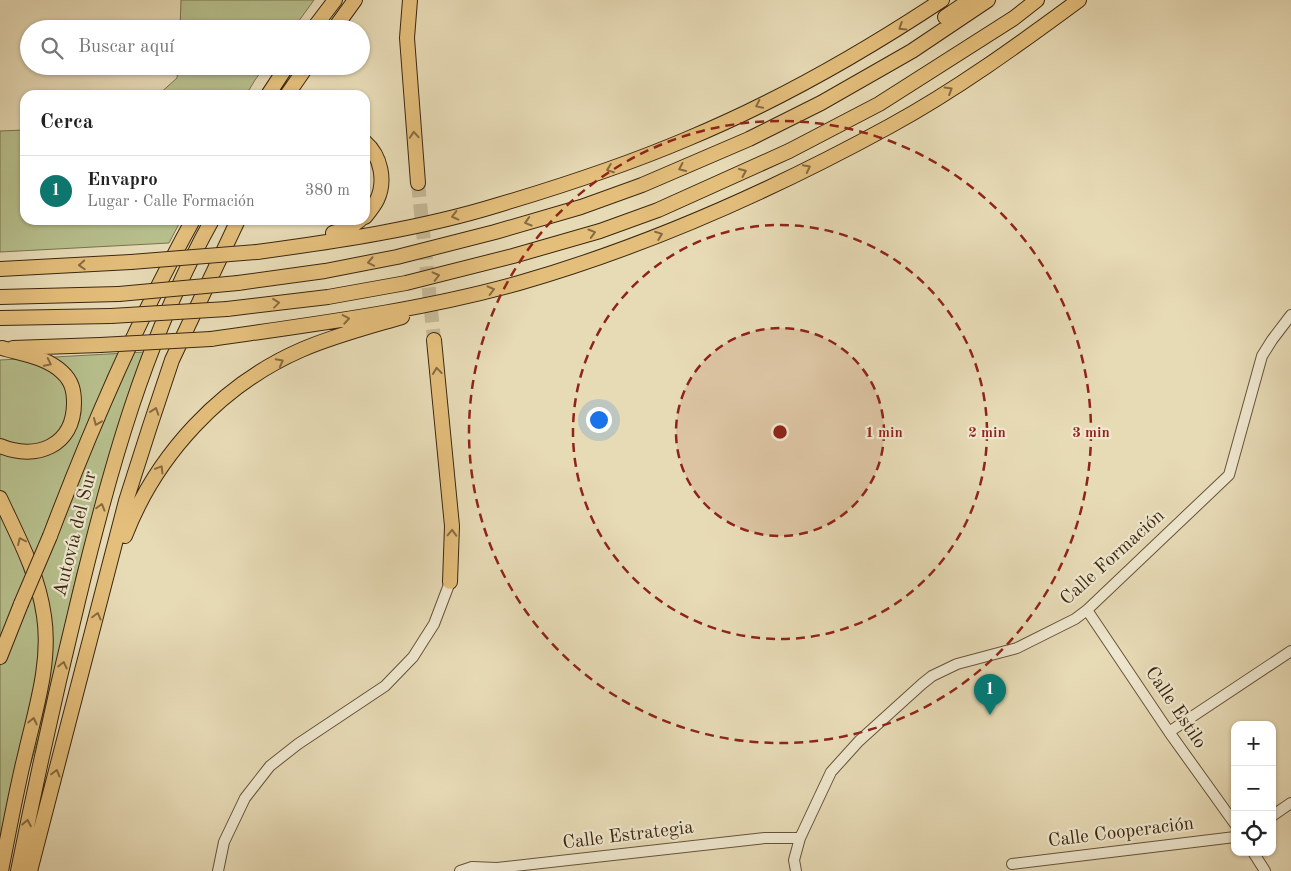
<!DOCTYPE html>
<html lang="es">
<head>
<meta charset="utf-8">
<style>
  :root { --surface:#fff; --page:#f2f2f2; --text:#222; --muted:#767676; --line:#e0e0e0; --accent:#0f766e }
  body { margin:0; font-family:"Old Standard TT",serif; background:var(--page); color:var(--text) }
  .controls { position:absolute; right:15px; bottom:15px; display:grid; overflow:hidden; border-radius:10px; box-shadow:0 1px 4px #0004 }
  .controls button { width:45px; height:45px; display:grid; place-items:center; padding:0; border:0; border-bottom:1px solid var(--line); background:var(--surface); color:var(--text); font:25px sans-serif }
  .you { position:absolute; left:598px; top:419px; width:18px; height:18px; margin:-12px; border:4px solid #fff; border-radius:50%; background:#1a73e8; box-shadow:0 0 0 8px #1a73e833 }
  .badge { display:grid; place-items:center; width:32px; height:32px; border-radius:50%; background:var(--accent); color:#fff; font-size:16px; font-weight:700 }
  .pin { position:absolute; translate:-50% -41px; filter:drop-shadow(0 1px 2px #0008) }
  .pin::after { content:''; position:absolute; top:26px; width:18px; height:15px; background:inherit; clip-path:polygon(0 0,100% 0,50% 100%) }
  .list { margin:0; padding:0; list-style:none }
  h2 { display:flex; justify-content:space-between; align-items:center; height:65px; margin:0; padding:0 20px; font-size:21px }
  h2 small { font-size:16px; font-weight:400; color:var(--muted) }
  .list li { display:grid; grid-template-columns:32px 1fr auto; gap:15px; align-items:center; box-sizing:border-box; height:70px; padding:0 20px; border-top:1px solid var(--line) }
  .list b { display:block; font-size:19px; white-space:nowrap }
  .list p { margin:0; font-size:16px; white-space:nowrap; color:var(--muted) }
  .list em { font-size:16px; font-style:normal; color:var(--muted) }
  .icon { flex:none; width:28px; height:28px; fill:none; stroke:currentColor; stroke-width:2; stroke-linecap:round; stroke-linejoin:round }
  .map { position:relative; flex:none; width:1291px; height:871px; overflow:hidden }
  .search { position:absolute; background:var(--surface); box-shadow:0 1px 4px #0004; left:20px; top:20px; width:350px; height:55px; display:flex; align-items:center; gap:12px; box-sizing:border-box; padding:0 18px; border-radius:28px; color:var(--muted); font-size:19px }
  .panel { position:absolute; background:var(--surface); box-shadow:0 1px 4px #0004; left:20px; top:90px; width:350px; height:135px; border-radius:15px }
  .map>svg:first-child { display:block }
</style>
</head>
<body>
<div class="map">
<svg width="1291" height="871" viewBox="0 0 1291 871">
  <rect width="100%" height="100%" fill="#e7dbb6"/>
  <filter id="stains"><feTurbulence type="fractalNoise" baseFrequency=".004" numOctaves="4"/><feColorMatrix values="0 0 0 0 .2 0 0 0 0 .09 0 0 0 0 .02 0 0 0 .5 -.17"/></filter>
  <radialGradient id="worn" r=".72"><stop offset=".6" stop-color="#630" stop-opacity="0"/><stop offset="1" stop-color="#630" stop-opacity=".3"/></radialGradient>
  <!-- green -->
  <path fill="#b7c08d" stroke="#79744e" d="M181 0H314L293 29H180Z
    M178 66H265L255 80 246 95H158L177 78Z
    M25 130V220H181L169 243 0 252V131Z
    M145 352 77 573 46 713 0 865V360Z"/>
  <g fill="none" stroke-linecap="round" stroke-linejoin="round">
    <!-- highway-tunnel -->
    <path stroke="#c5b795" stroke-width="14" stroke-dasharray="14 7" stroke-linecap="butt" d="M418 183 434 340"/>
    <!-- minor casing -->
    <g stroke="#665439" stroke-width="12">
      <path id="minor" d="M1087 610 1169 732 1235 824
        M1169 732 1291 651
        M1272 816 1291 803
        M1253 852 1265 871
        M1012 864 1235 837
        M218 871 224 842 245 798 270 766 298 744 385 686 413 657 434 624 450 582
        M460 871 472 867 497 868 765 838H800
        M796 871 794 860 800 838 831 772 859 741 922 684 932 676 957 664 1017 648 1075 619 1087 610 1229 475 1262 356 1272 340 1291 315"/>
    </g>
    <!-- highway casing -->
    <g stroke="#3b270f" stroke-width="16">
      <path id="highway" d="M410 0 407 38 418 183
        M945 17 970 0
        M313 29 335 0
        M334 29 355 0
        M268 95 287 66
        M287 95 307 66
        M365 142C381 156 386 181 377 200 374 206 369 212 365 217
        M333 233 349 228 360 220
        M257 252C338 241 420 229 498 205 562 186 626 165 687 139 776 102 862 53 942 0
        M0 269 131 262
        M238 283 325 271 397 257 495 232 581 207 642 185 749 139 821 103 912 51 988 0
        M0 297 119 294
        M227 309 328 297 406 283 513 256 600 231 658 210 789 151 879 104 1014 18 1037 0
        M0 318 111 316
        M211 339C314 324 419 311 519 283 648 246 773 190 890 126 956 90 1018 45 1079 0
        M434 340 452 526 450 582
        M13 348 100 345
        M0 446C36 461 74 446 74 403 74 391 72 381 62 372 46 357 22 354 2 348
        M0 498C18 537 38 573 44 616 51 661 36 708 26 751 16 791 9 831 1 871
        M50 536C91 428 137 321 193 220
        M125 536C156 455 221 385 301 350 333 336 368 327 402 317
        M0 657 21 604
        M18 871C36 781 56 691 78 601 110 468 145 341 212 220
        M30 871 126 501 150 426 172 360 238 220"/>
    </g>
    <!-- minor -->
    <use href="#minor" stroke="#efe8d0" stroke-width="10"/>
    <!-- highway -->
    <use href="#highway" stroke="#e4be7b" stroke-width="14"/>
    <!-- highway-bridge casing -->
    <g stroke="#3b270f" stroke-width="16" stroke-linecap="butt">
      <path id="highway-bridge" d="M131 262 257 252
        M119 294 238 283
        M111 316 227 309
        M100 345 211 339
        M21 604 50 536"/>
    </g>
    <!-- highway-bridge -->
    <use href="#highway-bridge" stroke="#e4be7b" stroke-width="14"/>
  </g>
  <!-- one-way arrows -->
  <defs><path id="oneway-chevron" d="M-2-3.5L2.5 0L-2 3.5" fill="none" stroke-width="1.6" stroke-linecap="round" stroke-linejoin="round" transform="scale(1.25)"/></defs>
  <g stroke="#876b40">
    <use href="#oneway-chevron" transform="translate(902 27) rotate(148)"/>
    <use href="#oneway-chevron" transform="translate(949 90) rotate(-31)"/>
    <use href="#oneway-chevron" transform="translate(759 105) rotate(154)"/>
    <use href="#oneway-chevron" transform="translate(414 135) rotate(-94)"/>
    <use href="#oneway-chevron" transform="translate(682 168) rotate(156)"/>
    <use href="#oneway-chevron" transform="translate(807 168) rotate(-27)"/>
    <use href="#oneway-chevron" transform="translate(610 169) rotate(159)"/>
    <use href="#oneway-chevron" transform="translate(743 172) rotate(-24)"/>
    <use href="#oneway-chevron" transform="translate(455 216) rotate(166)"/>
    <use href="#oneway-chevron" transform="translate(528 222) rotate(164)"/>
    <use href="#oneway-chevron" transform="translate(592 233) rotate(-16)"/>
    <use href="#oneway-chevron" transform="translate(659 235) rotate(-21)"/>
    <use href="#oneway-chevron" transform="translate(371 262) rotate(169)"/>
    <use href="#oneway-chevron" transform="translate(82 265) rotate(177)"/>
    <use href="#oneway-chevron" transform="translate(436 276) rotate(-14)"/>
    <use href="#oneway-chevron" transform="translate(491 290) rotate(-14)"/>
    <use href="#oneway-chevron" transform="translate(276 303) rotate(-7)"/>
    <use href="#oneway-chevron" transform="translate(346 319) rotate(-10)"/>
    <use href="#oneway-chevron" transform="translate(280 362) rotate(-28)"/>
    <use href="#oneway-chevron" transform="translate(48 363) rotate(26)"/>
    <use href="#oneway-chevron" transform="translate(437 371) rotate(-96)"/>
    <use href="#oneway-chevron" transform="translate(155 411) rotate(-71)"/>
    <use href="#oneway-chevron" transform="translate(97 422) rotate(113)"/>
    <use href="#oneway-chevron" transform="translate(160 469) rotate(-59)"/>
    <use href="#oneway-chevron" transform="translate(101 507) rotate(-74)"/>
    <use href="#oneway-chevron" transform="translate(452 533) rotate(-88)"/>
    <use href="#oneway-chevron" transform="translate(21 541) rotate(-115)"/>
    <use href="#oneway-chevron" transform="translate(97 616) rotate(-75)"/>
    <use href="#oneway-chevron" transform="translate(63 665) rotate(-77)"/>
    <use href="#oneway-chevron" transform="translate(33 721) rotate(-77)"/>
    <use href="#oneway-chevron" transform="translate(56 773) rotate(-75)"/>
    <use href="#oneway-chevron" transform="translate(27 823) rotate(-79)"/>
  </g>
  <!-- distance rings -->
  <circle cx="780" cy="432" r="104" fill="#8f2418" fill-opacity=".12"/>
  <g fill="none" stroke="#8f2418" stroke-width="2.5" stroke-dasharray="9 6">
    <circle cx="780" cy="432" r="104"/>
    <circle cx="780" cy="432" r="207"/>
    <circle cx="780" cy="432" r="311"/>
  </g>
  <g text-anchor="middle" dominant-baseline="central" stroke-width="4.5" stroke-linejoin="round" paint-order="stroke">
    <!-- street labels -->
    <g font-size="19" fill="#3b270f" stroke="#efe8d0">
      <text transform="translate(76 534) rotate(-76)">Autovía del Sur</text>
      <text transform="translate(1113 558) rotate(-42)">Calle Formación</text>
      <text transform="translate(1175 708) rotate(56)">Calle Estilo</text>
      <text transform="translate(1121 833) rotate(-7)">Calle Cooperación</text>
      <text transform="translate(628 836) rotate(-7)">Calle Estrategia</text>
    </g>
  </g>
  <circle cx="780" cy="432" r="8" fill="#8f2418" stroke="#efe8d0" stroke-width="2.5"/>
  <g font-size="15" text-anchor="middle" font-weight="bold" fill="#8f2418" stroke="#efe8d0" stroke-width="4.5" stroke-linejoin="round" paint-order="stroke">
    <text x="884" y="437">1 min</text>
    <text x="987" y="437">2 min</text>
    <text x="1091" y="437">3 min</text>
  </g>
  <rect width="100%" height="100%" filter="url(#stains)"/>
  <rect width="100%" height="100%" fill="url(#worn)"/>
</svg>
<div class="controls">
<button>+</button>
<button>−</button>
<button><svg class="icon" aria-label="locate" viewBox="0 0 24 24"><circle cx="12" cy="12" r="6"/><path d="M12 2v4M12 18v4M2 12h4M18 12h4"/></svg></button>
</div>
<div class="you"></div>
<div class="pin badge" style="left:990px;top:715px">1</div>
<div class="search"><svg class="icon" aria-label="search" viewBox="0 0 24 24"><circle cx="10" cy="10" r="6"/><path d="M15 15l6 6"/></svg>Buscar aquí</div>
<section class="panel">
<h2>Cerca<small></small></h2>
<ul class="list">
<li><span class="badge">1</span><div><b>Envapro</b><p>Lugar · Calle Formación</p></div><em>380 m</em></li>
</ul>
</section>
</div>
</body>
</html>
